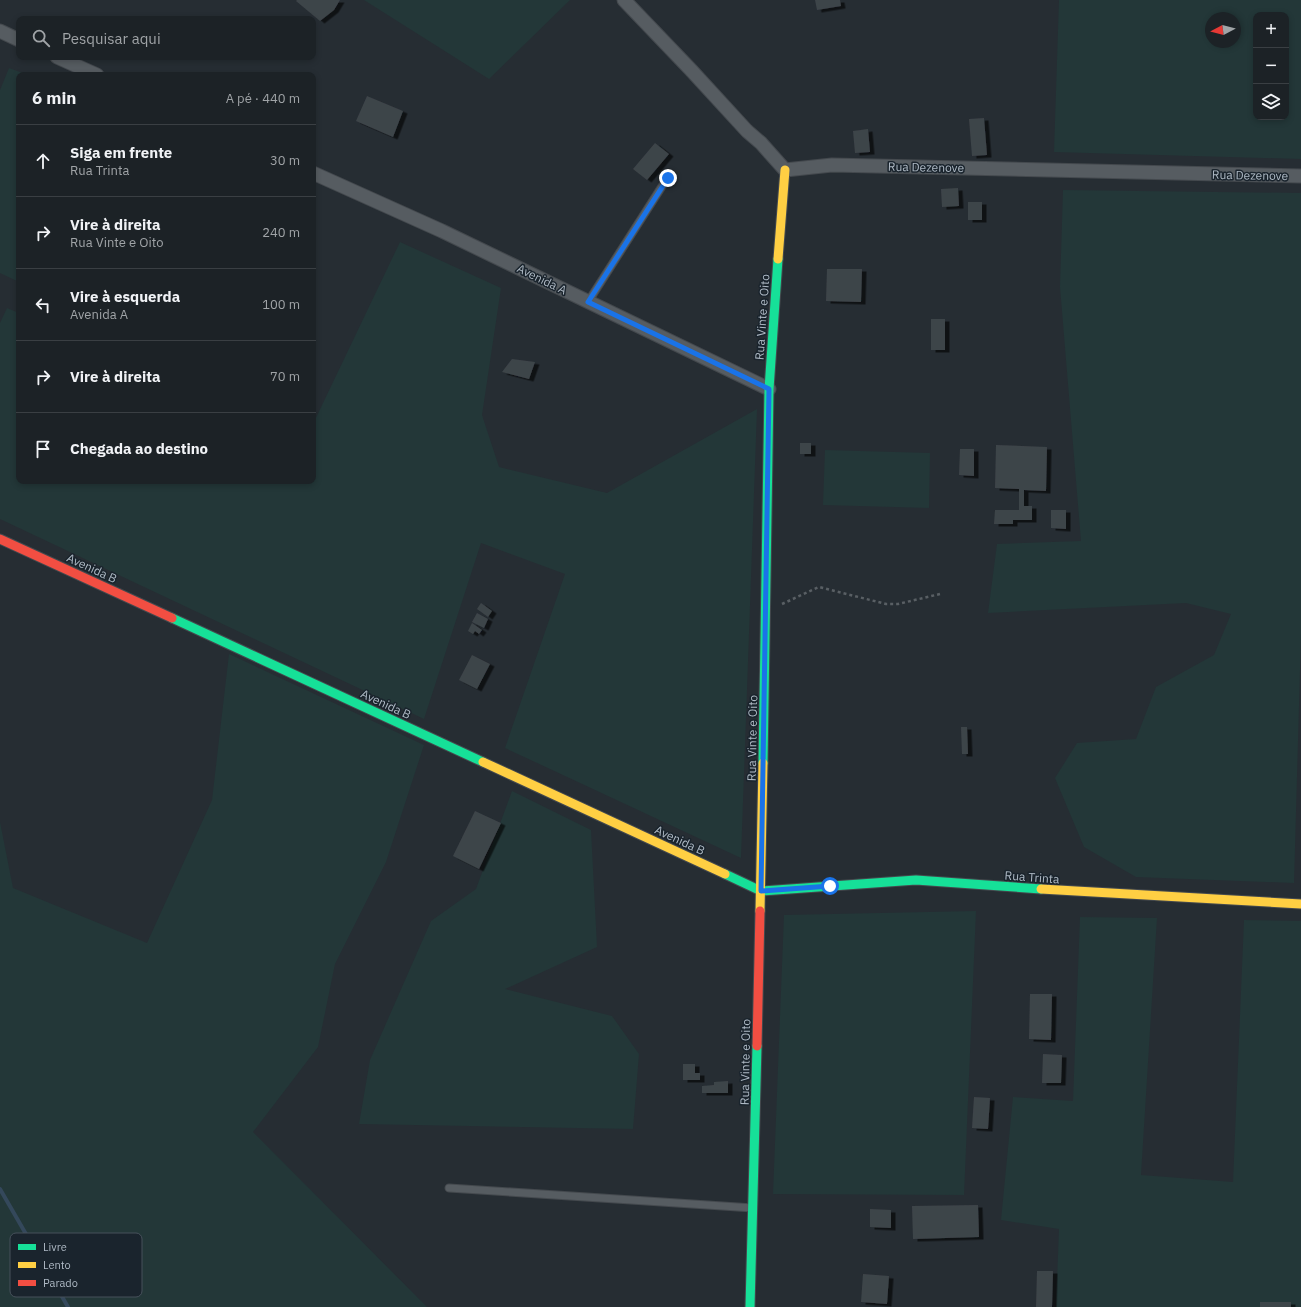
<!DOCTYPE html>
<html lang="pt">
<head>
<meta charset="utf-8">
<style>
  :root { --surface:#1c2226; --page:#292f32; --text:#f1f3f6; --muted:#a0a4a7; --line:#3a3f43 }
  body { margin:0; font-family:"IBM Plex Sans",sans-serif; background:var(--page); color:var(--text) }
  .controls { position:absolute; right:12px; top:12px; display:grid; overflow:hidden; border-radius:8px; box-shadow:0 2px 6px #0003 }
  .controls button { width:36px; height:36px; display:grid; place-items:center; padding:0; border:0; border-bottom:1px solid var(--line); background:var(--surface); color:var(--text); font:20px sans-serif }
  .compass { position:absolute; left:1205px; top:12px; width:36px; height:36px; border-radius:50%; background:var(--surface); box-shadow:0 2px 6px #0003; rotate:263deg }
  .stop { position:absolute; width:12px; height:12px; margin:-9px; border:3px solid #1a73e8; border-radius:50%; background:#fff }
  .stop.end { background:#1a73e8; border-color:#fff; box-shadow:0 1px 4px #0008 }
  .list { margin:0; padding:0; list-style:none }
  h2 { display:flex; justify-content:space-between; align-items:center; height:52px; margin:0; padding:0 16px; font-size:17px }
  h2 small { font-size:13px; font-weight:400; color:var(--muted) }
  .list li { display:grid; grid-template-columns:26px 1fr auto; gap:12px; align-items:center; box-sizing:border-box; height:72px; padding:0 16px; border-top:1px solid var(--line) }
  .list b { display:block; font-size:15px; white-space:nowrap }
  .list p { margin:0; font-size:13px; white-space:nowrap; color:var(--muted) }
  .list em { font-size:13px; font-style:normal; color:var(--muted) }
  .icon { flex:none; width:22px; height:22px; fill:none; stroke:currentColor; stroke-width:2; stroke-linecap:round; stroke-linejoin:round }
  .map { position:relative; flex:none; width:1301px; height:1307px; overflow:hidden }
  .search { position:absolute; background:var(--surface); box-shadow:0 2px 6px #0003; left:16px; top:16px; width:300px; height:44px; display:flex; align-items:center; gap:10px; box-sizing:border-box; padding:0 14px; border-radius:8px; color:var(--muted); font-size:15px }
  .panel { position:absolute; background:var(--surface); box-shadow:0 2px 6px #0003; left:16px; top:72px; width:300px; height:412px; border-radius:8px }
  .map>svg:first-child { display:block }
</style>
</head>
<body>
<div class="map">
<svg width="1301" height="1307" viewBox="0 0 1301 1307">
  <defs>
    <filter id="shadow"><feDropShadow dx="4.5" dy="2.5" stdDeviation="0" flood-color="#0009"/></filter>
  </defs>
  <rect width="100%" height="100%" fill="#262d33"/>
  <!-- green -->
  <path fill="#233738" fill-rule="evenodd" d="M364 0H570L489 79Z
    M1059 0H1301V159L1054 152ZM1256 15H1286V117H1256ZM1211 18H1235V42H1211Z
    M9 68 28 75H19V282L0 273V90Z
    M1063 190 1301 193V634L1294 883 1136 877 1084 847 1055 778 1077 743 1136 739 1156 687 1214 655 1231 614 1186 603 988 613 997 544 1081 541 1060 287Z
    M400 242 501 288 482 415 499 467 607 493 757 409 741 858 505 748 565 574 481 543 424 719 0 519V323L7 308 19 313V481H313V424Z
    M825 450 930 453 929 508 823 505Z
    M229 654 424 745 386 862 335 964 318 1047 253 1132 427 1307H0V822L13 888 147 943 212 800Z
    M512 791 591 830 597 947 505 989 612 1016 639 1054 633 1129 359 1124 370 1060 431 921 476 889Z
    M976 911 964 1195 773 1194 784 915Z
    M1080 917 1157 918 1141 1175 1233 1182 1244 920 1301 921V1307H1056L1059 1229 1001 1220 1013 1097 1073 1101Z"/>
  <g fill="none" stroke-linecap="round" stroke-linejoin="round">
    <!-- stream -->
    <path stroke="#34485b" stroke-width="4" d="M0 1189 68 1307"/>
  </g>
  <!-- building -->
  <path fill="#3e4449" filter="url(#shadow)" d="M297 0H340L334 10 320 21 296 1Z
    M815 0H840L841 6 817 10Z
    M367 96 403 111 393 137 356 121Z
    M984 118 987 155 972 156 969 119Z
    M868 129 870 152 855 153 853 131Z
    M655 143 669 154 647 180 633 169Z
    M958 188 959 206 942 207 941 189Z
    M968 202H982V220H968Z
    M827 269H862L861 302 826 301Z
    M931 319H945V350H931Z
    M512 359 535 362 529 379 502 372Z
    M800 443H811V454H800Z
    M996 445 1047 447 1046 491 1024 490V506H1032V520H1013V524H994L995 510H1019V489L995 488Z
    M960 449H974V476L959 475Z
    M1051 510H1066V529L1051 528Z
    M481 603 492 611 488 617 477 609Z
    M477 613 488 619 484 628 472 622Z
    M472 623 482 630 479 634 475 631 473 634 468 631Z
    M472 655 490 664 477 689 459 680Z
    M961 727H967L968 754H962Z
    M475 811 501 823 479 869 453 856Z
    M1030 994H1052L1051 1040 1029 1039Z
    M1043 1054 1062 1055 1061 1083H1042Z
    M683 1064H695V1073H700V1080H683Z
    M728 1081V1093H702V1086L714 1085V1082Z
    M974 1097 990 1098 988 1129 972 1128Z
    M978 1205 979 1237 913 1239 912 1206Z
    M870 1209 891 1210V1228L870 1227Z
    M1037 1271H1053L1052 1307H1036Z
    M863 1274 889 1276 887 1304 861 1302Z
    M1260 1302H1291V1307H1260Z"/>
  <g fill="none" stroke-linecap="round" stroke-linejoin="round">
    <!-- lane casing -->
    <g stroke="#44494e" stroke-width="9">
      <path id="lane" d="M588 302 668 177
        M449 1188 753 1208"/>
    </g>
    <!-- street casing -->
    <g stroke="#44494e" stroke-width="15">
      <path id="street" d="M624 0 691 70 747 131 761 143 785 170 832 165 1301 176
        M0 31 19 40
        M57 57 97 75
        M313 173 442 231 769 389"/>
    </g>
    <!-- fast casing -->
    <g stroke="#44494e" stroke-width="11">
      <path id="fast" d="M172 618 483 762
        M763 763 769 389 778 259
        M725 874 761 891 916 880 1041 889
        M750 1307 757 1046"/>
    </g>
    <!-- slow casing -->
    <g stroke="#44494e" stroke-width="11">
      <path id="slow" d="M778 259 785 170
        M483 762 725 874
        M1041 889 1301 904
        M760 911 763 763"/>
    </g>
    <!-- jam casing -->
    <g stroke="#44494e" stroke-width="11">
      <path id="jam" d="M0 539 172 618
        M757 1046 760 911"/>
    </g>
    <!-- path -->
    <path stroke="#595f64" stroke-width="2.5" stroke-dasharray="3 3" stroke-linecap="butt" d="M782 604 819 587 886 604H898L940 594"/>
    <!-- lane -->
    <use href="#lane" stroke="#565c61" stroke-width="7"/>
    <!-- street -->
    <use href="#street" stroke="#565c61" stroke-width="13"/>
    <!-- fast -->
    <use href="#fast" stroke="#16e098" stroke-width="9"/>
    <!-- slow -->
    <use href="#slow" stroke="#ffcf43" stroke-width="9"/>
    <!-- jam -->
    <use href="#jam" stroke="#f24e42" stroke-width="9"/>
  </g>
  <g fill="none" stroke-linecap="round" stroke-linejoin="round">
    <!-- route -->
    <path stroke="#1a73e8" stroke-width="5" d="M668 178 588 302 769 389 761 891 830 886"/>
  </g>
  <g text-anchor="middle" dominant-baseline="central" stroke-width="3" stroke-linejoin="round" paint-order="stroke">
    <!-- street labels -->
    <g font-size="12" fill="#afbac5" stroke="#1a242d">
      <text transform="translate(926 167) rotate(1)">Rua Dezenove</text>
      <text transform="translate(1250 175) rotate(1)">Rua Dezenove</text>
      <text transform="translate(542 279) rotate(26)">Avenida A</text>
      <text transform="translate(762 317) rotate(-86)">Rua Vinte e Oito</text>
      <text transform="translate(92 568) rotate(25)">Avenida B</text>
      <text transform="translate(386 704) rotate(25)">Avenida B</text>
      <text transform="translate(752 738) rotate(-89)">Rua Vinte e Oito</text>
      <text transform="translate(680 840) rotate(25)">Avenida B</text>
      <text transform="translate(1032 877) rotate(4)">Rua Trinta</text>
      <text transform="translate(745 1062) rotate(-89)">Rua Vinte e Oito</text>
    </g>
  </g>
  <!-- legend -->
  <rect x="10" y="1233" width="132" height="64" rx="6" fill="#1a242d" stroke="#47515b" stroke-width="1"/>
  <rect x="18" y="1244" width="18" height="6" fill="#16e098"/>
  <rect x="18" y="1262" width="18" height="6" fill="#ffcf43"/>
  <rect x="18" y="1280" width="18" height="6" fill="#f24e42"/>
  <g font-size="11" fill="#afbac5">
    <text x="43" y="1251">Livre</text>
    <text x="43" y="1269">Lento</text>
    <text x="43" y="1287">Parado</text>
  </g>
</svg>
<div class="controls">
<button>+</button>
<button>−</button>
<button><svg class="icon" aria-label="layers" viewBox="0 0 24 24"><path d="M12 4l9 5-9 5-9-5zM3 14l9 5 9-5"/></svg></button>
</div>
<svg class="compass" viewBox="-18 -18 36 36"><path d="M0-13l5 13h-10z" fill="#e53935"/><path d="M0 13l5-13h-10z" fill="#a0a4a7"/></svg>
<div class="stop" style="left:830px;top:886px"></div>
<div class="stop end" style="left:668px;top:178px"></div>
<div class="search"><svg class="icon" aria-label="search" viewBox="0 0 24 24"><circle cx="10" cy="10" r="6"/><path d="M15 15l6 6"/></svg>Pesquisar aqui</div>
<section class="panel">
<h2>6 min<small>A pé · 440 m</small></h2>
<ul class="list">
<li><svg class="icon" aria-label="ahead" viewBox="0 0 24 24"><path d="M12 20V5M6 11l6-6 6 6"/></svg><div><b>Siga em frente</b><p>Rua Trinta</p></div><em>30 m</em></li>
<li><svg class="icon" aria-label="right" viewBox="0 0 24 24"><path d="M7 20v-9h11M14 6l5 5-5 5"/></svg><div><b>Vire à direita</b><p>Rua Vinte e Oito</p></div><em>240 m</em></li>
<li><svg class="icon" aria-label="left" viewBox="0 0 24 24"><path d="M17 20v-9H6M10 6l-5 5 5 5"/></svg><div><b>Vire à esquerda</b><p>Avenida A</p></div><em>100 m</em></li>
<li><svg class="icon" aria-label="right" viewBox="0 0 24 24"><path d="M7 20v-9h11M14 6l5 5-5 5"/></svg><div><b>Vire à direita</b></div><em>70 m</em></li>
<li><svg class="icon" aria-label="arrive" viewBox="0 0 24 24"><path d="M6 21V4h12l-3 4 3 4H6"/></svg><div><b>Chegada ao destino</b></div></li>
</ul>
</section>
</div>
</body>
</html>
